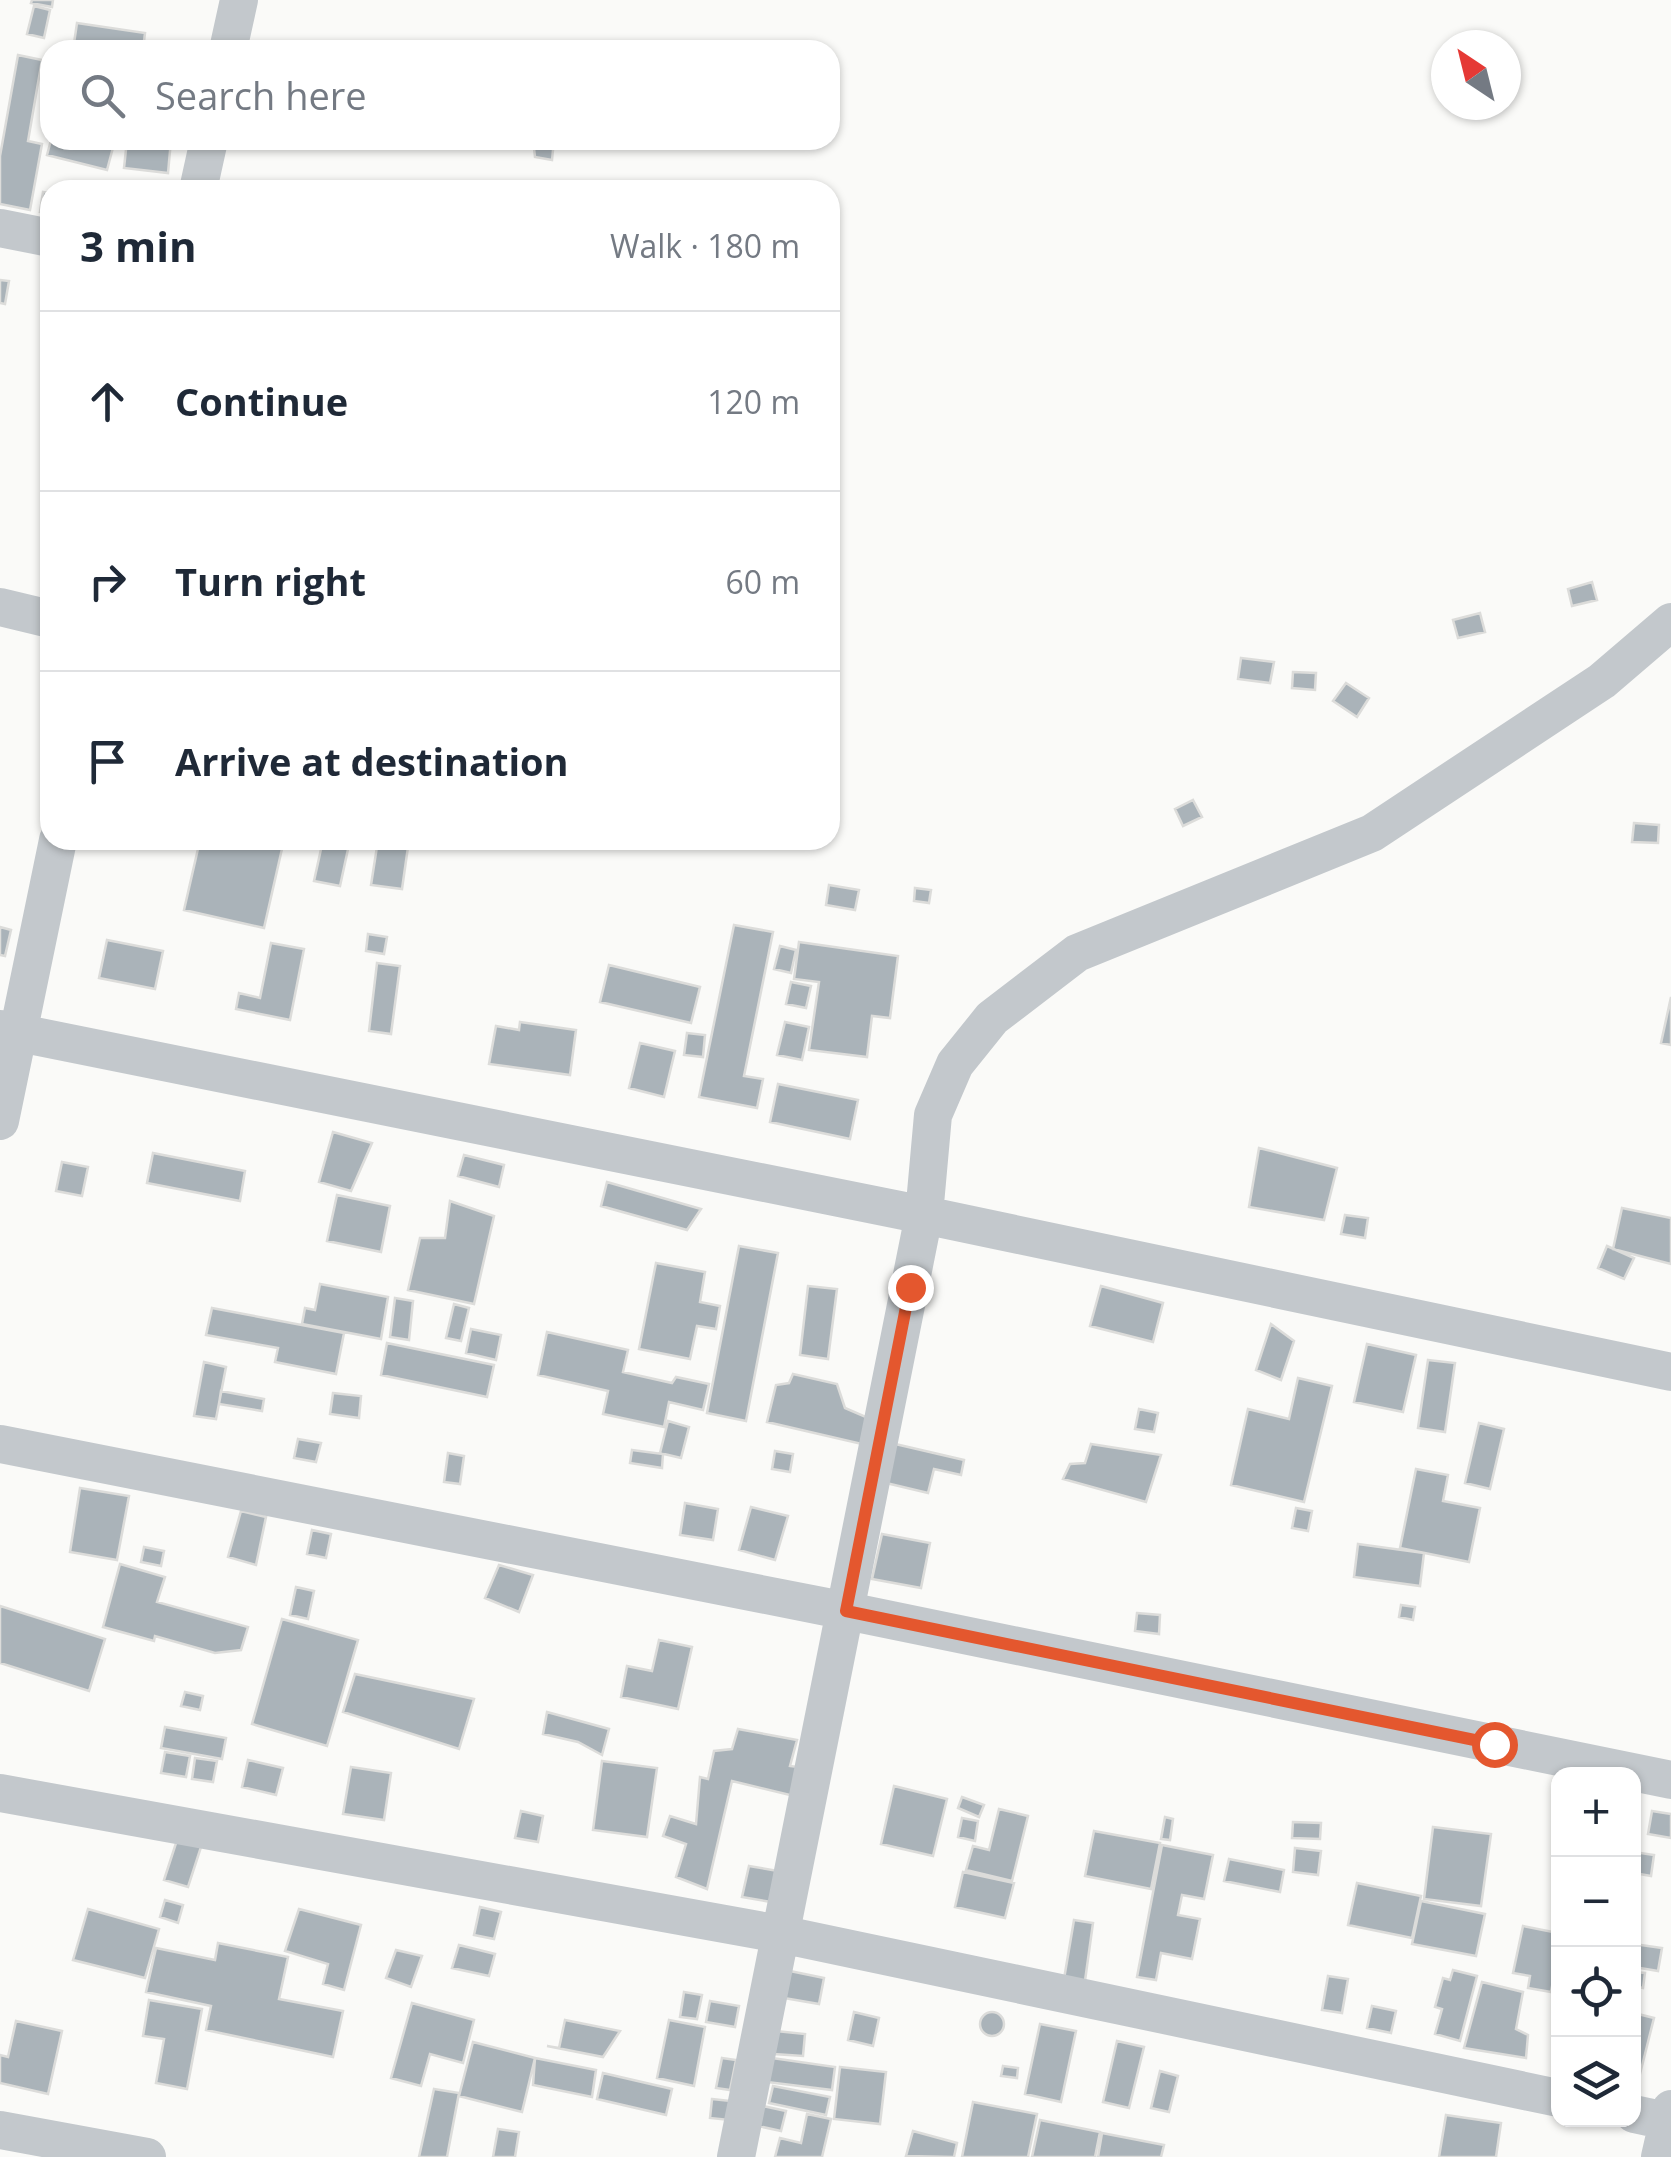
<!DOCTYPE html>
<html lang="en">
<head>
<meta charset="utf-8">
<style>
  :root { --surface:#fff; --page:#f6f6f7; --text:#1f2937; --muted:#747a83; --line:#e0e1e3 }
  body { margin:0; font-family:"Open Sans",sans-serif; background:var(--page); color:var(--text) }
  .controls { position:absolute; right:30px; bottom:30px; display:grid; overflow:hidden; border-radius:20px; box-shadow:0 2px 8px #0004 }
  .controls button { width:90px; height:90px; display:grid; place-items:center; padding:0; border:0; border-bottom:2px solid var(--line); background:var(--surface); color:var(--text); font:50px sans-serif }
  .compass { position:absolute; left:1431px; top:30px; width:90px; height:90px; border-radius:50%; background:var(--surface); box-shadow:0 2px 8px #0004; rotate:325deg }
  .stop { position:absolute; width:30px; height:30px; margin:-22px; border:8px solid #e4572e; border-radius:50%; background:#fff }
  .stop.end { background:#e4572e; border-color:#fff; box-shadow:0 2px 10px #0008 }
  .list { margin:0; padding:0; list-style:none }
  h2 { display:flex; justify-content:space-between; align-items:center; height:130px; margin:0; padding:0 40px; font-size:42px }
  h2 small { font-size:32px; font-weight:400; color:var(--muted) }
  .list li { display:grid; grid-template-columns:65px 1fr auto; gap:30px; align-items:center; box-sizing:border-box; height:180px; padding:0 40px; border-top:2px solid var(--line) }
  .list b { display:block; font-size:38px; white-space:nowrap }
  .list em { font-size:32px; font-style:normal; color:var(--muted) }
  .icon { flex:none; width:55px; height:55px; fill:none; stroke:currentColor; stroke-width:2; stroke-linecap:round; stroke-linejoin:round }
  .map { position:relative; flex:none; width:1671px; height:2157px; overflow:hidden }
  .search { position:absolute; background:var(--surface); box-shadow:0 2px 8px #0004; left:40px; top:40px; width:800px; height:110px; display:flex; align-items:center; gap:25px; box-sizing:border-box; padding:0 35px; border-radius:30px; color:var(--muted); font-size:38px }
  .panel { position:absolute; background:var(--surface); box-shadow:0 2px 8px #0004; left:40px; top:180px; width:800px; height:670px; border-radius:30px }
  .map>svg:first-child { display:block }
</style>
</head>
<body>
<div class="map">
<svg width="1671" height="2157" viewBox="0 0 1671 2157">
  <rect width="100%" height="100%" fill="#fafaf8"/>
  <!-- building -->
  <path fill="#aab3b9" stroke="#dcdcda" stroke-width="2.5" d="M32 0H53L52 7 31 3Z
    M34 6 50 10 44 38 27 34Z
    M77 23 145 33 143 50H73Z
    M18 55 42 60 28 141 42 144 30 210 0 204V156Z
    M51 140H115L107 170 47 155Z
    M127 140H171L168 173 124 168Z
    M533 140H554L552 160 535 157Z
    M43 192 50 193V213L40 212Z
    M0 280 9 281 5 304 0 303Z
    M1592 582 1597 600 1572 606 1568 589Z
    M1480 613 1485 632 1458 638 1453 620Z
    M1241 658 1274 662 1270 683 1238 679Z
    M1293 672 1316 673 1315 690 1292 688Z
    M1346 683 1369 698 1357 717 1333 701Z
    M1193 800 1202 817 1183 826 1175 809Z
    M1634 823 1659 825 1658 843 1632 842Z
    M200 840H284L264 928 184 910Z
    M323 840H350L340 886 314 881Z
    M378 840H409L402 889 371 885Z
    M829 885 859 890 855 910 826 905Z
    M915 888 931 890 929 903 914 901Z
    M734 925 773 932 744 1076 763 1079 757 1108 699 1097Z
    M0 927 11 930 5 956 0 955Z
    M368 934 387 937 384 954 366 951Z
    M107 940 163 951 155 989 99 978Z
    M799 942 898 956 890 1018 872 1016 867 1057 809 1050 819 982 794 979Z
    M271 943 304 949 290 1020 236 1009 239 993 260 998Z
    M780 946 796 950 791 973 774 969Z
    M377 963 400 966 391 1034 369 1031Z
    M609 965 700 987 691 1023 600 1002Z
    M791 982 811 986 806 1008 786 1004Z
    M1671 997V1045L1661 1043Z
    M520 1022 576 1030 570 1075 489 1064 496 1026 519 1030Z
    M785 1022 809 1027 802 1060 777 1055Z
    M687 1033 705 1035 703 1057 684 1055Z
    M640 1043 675 1051 664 1097 629 1088Z
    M778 1084 858 1100 850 1139 770 1122Z
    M333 1132 372 1143 351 1191 319 1182Z
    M1259 1148 1337 1168 1324 1220 1249 1207Z
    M153 1153 245 1171 240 1201 147 1183Z
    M464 1155 504 1165 499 1187 458 1176Z
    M62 1162 88 1167 82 1196 56 1191Z
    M607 1182 701 1209 687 1230 601 1206Z
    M337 1195 390 1206 381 1252 327 1241Z
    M450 1201 494 1216 474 1304 408 1290 420 1238H445Z
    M1622 1208 1671 1218V1264L1613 1249Z
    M1345 1215 1368 1218 1365 1238 1341 1234Z
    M739 1246 778 1253 746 1421 707 1413Z
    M1607 1246 1634 1258 1624 1279 1598 1268Z
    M656 1263 705 1272 700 1302 720 1306 716 1329 697 1326 690 1359 639 1349Z
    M320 1284 388 1297 381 1339 302 1324 305 1308 315 1310Z
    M808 1286 837 1289 828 1359 800 1355Z
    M1101 1286 1163 1303 1153 1342 1090 1326Z
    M395 1298 413 1301 409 1340 390 1337Z
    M454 1304 469 1308 461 1341 446 1338Z
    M212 1308 344 1333 336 1374 275 1362 278 1348 206 1335Z
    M1271 1324 1294 1341 1281 1380 1256 1370Z
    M471 1329 501 1335 496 1360 466 1353Z
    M547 1332 628 1350 623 1372 672 1383 676 1377 709 1384 703 1410 669 1402 664 1427 603 1414 608 1391 538 1375Z
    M387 1343 494 1365 487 1397 381 1375Z
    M1367 1344 1416 1355 1403 1412 1354 1402Z
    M1428 1360 1455 1363 1445 1432 1418 1428Z
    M204 1362 226 1367 216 1419 194 1416Z
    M793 1374 837 1384 845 1408 866 1417V1445L767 1422 776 1385 789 1383Z
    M1298 1378 1332 1386 1304 1502 1231 1485 1248 1409 1289 1419Z
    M221 1391 264 1399 262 1411 219 1404Z
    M333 1393 361 1396 359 1418 330 1414Z
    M1139 1409 1158 1413 1154 1432 1135 1429Z
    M668 1421 689 1427 681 1458 660 1453Z
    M1479 1423 1504 1429 1490 1489 1465 1483Z
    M298 1439 321 1443 316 1462 294 1458Z
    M891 1443 964 1460 961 1475 934 1469 928 1493 882 1482Z
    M1091 1444 1161 1455 1146 1502 1063 1479 1070 1464 1085 1463Z
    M632 1450 663 1454 662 1468 630 1463Z
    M775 1451 793 1454 790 1472 772 1469Z
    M448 1453 464 1456 460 1484 444 1482Z
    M1416 1469 1448 1475 1443 1501 1480 1508 1469 1562 1400 1548Z
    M80 1488 129 1496 117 1560 70 1552Z
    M685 1503 718 1509 713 1540 680 1535Z
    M751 1507 788 1516 775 1560 739 1550Z
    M1296 1508 1312 1511 1308 1531 1292 1528Z
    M241 1511 266 1517 256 1565 228 1557Z
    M312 1530 331 1534 326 1558 307 1554Z
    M882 1534 930 1543 921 1588 872 1579Z
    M1358 1544 1424 1553 1420 1586 1354 1577Z
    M144 1547 164 1551 161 1566 141 1562Z
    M120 1564 165 1577 157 1602 248 1627 241 1650 215 1653 155 1636 154 1641 103 1627Z
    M499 1565 533 1575 519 1612 485 1598Z
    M296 1587 314 1591 308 1619 290 1615Z
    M1401 1605 1415 1607 1413 1620 1399 1617Z
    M0 1606 105 1639 89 1691 0 1663Z
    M1137 1613 1160 1615 1159 1634 1135 1631Z
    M282 1619 358 1640 327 1746 252 1724Z
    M659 1640 692 1647 678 1709 621 1697 627 1666 652 1671Z
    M355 1674 474 1699 459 1749 343 1712Z
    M185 1692 203 1696 200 1710 181 1706Z
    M547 1712 609 1729 602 1755 578 1742 543 1734Z
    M165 1727 226 1738 222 1759 161 1748Z
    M738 1729 797 1740 790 1766 798 1767 794 1796 732 1781 707 1889 676 1877 686 1844 663 1836 670 1816 696 1824 700 1777 708 1779 714 1751 732 1749Z
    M165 1752 190 1756 186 1777 161 1773Z
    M195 1758 217 1761 213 1782 192 1779Z
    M248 1760 283 1768 276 1795 242 1787Z
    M602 1761 657 1768 647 1837 593 1830Z
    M351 1767 391 1773 384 1820 343 1814Z
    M894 1786 947 1799 933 1856 881 1844Z
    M962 1797 984 1805 979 1817 958 1808Z
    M999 1809 1028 1816 1012 1881 966 1870 973 1846 989 1850Z
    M521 1811 543 1816 538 1842 515 1838Z
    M1652 1811 1671 1814V1838L1648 1834Z
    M1165 1817 1173 1819 1170 1840 1161 1839Z
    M962 1818 978 1821 975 1841 958 1837Z
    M1293 1822 1321 1823 1320 1839 1292 1838Z
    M1433 1827 1491 1834 1481 1906 1424 1899Z
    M1094 1831 1160 1843 1151 1889 1085 1876Z
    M177 1840 201 1847 188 1887 164 1880Z
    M1162 1845 1213 1855 1204 1899 1182 1895 1178 1915 1200 1919 1192 1959 1161 1953 1156 1980 1137 1977Z
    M1295 1848 1321 1851 1318 1875 1293 1872Z
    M1634 1852 1654 1855 1651 1876 1634 1873Z
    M1229 1859 1284 1870 1280 1892 1224 1881Z
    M749 1866 778 1871 771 1902 742 1897Z
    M963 1872 1014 1883 1005 1918 955 1907Z
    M1357 1883 1421 1896 1412 1938 1348 1925Z
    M165 1900 183 1905 178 1923 160 1917Z
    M1421 1901 1485 1914 1476 1956 1412 1944Z
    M480 1907 501 1912 494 1939 474 1935Z
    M88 1909 159 1929 145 1978 73 1960Z
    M299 1909 361 1925 344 1990 323 1984 328 1964 285 1951Z
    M1074 1920 1093 1923 1084 1988 1063 1985Z
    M1523 1926 1558 1933V1982L1553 1981 1551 1992 1528 1988 1530 1976 1513 1973Z
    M218 1943 288 1957 279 1999 343 2011 333 2057 206 2030 211 2006 146 1992 156 1948 215 1960Z
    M1634 1944 1662 1948 1658 1971 1634 1967Z
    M459 1945 495 1954 489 1976 452 1968Z
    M396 1950 422 1956 411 1987 386 1978Z
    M1453 1970 1477 1976 1460 2041 1435 2034 1442 2009 1435 2007 1443 1978 1450 1980Z
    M790 1971 824 1978 819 2004 784 1998Z
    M1634 1972 1645 1973 1643 1988 1634 1986Z
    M1328 1976 1348 1979 1342 2013 1322 2010Z
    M1482 1982 1523 1992 1516 2029 1528 2035 1526 2058 1464 2048Z
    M684 1992 702 1995 697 2019 680 2017Z
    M149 2000 202 2009 187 2089 156 2083 164 2039 143 2036Z
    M710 2001 739 2006 735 2027 706 2022Z
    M412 2003 474 2020 463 2063 430 2054 421 2086 391 2078Z
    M1372 2006 1396 2011 1391 2033 1367 2028Z
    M854 2012 879 2018 873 2046 848 2040Z
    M980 2024a12 12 0 1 1 24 0a12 12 0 1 1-24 0Z
    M1634 2013 1654 2018 1640 2074 1634 2072Z
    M565 2020 620 2031 603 2057 547 2046 559 2048Z
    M669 2020 705 2027 694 2086 657 2078Z
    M16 2021 62 2031 48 2094 0 2083V2055L8 2057Z
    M1040 2024 1076 2031 1061 2102 1025 2094Z
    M776 2031 805 2034 803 2056 774 2054Z
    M1117 2041 1144 2047 1129 2108 1103 2102Z
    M473 2042 535 2058 522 2112 459 2096Z
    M535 2058 596 2070 592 2097 533 2085Z
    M722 2058 736 2060 730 2090 716 2088Z
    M772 2058 835 2067 832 2090 767 2082Z
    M1003 2066 1018 2068 1017 2078 1001 2076Z
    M840 2067 886 2072 880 2124 834 2119Z
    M1160 2071 1178 2076 1169 2112 1151 2108Z
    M603 2073 672 2089 666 2115 597 2099Z
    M773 2086 830 2097 826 2115 769 2103Z
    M434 2089 459 2093 447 2157H419Z
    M712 2099 731 2101 729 2120 710 2118Z
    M973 2102 1037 2114 1028 2157H962Z
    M763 2106 786 2111 781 2131 758 2126Z
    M807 2114 831 2119 822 2157H775L780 2138 801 2143Z
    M1446 2115 1501 2123 1496 2157H1439Z
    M1040 2120 1100 2132 1095 2157H1032Z
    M498 2129 519 2132 515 2157H493Z
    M913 2131 957 2143 954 2157 906 2156Z
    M1102 2133 1164 2145 1161 2157H1098Z"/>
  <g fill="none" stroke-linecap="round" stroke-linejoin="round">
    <!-- street -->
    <path stroke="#c3c8cc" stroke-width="38" d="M228 50 239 0
      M198 190 209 140
      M0 228 50 238
      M0 607 50 619
      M0 1029 924 1215 1671 1372
      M0 1121 58 840
      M0 1444 847 1611 1671 1780
      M0 1793 780 1934 1558 2098
      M1634 2114 1671 2122
      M0 2130 147 2157
      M736 2157 924 1215 933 1115 955 1064 992 1018 1077 953 1372 833 1602 681 1671 622
      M1660 2157 1671 2109"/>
  </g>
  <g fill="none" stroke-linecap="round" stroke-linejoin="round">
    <!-- route -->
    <path stroke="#e4572e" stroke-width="12" d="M910 1287 846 1611 1494 1744"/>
  </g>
</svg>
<div class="controls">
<button>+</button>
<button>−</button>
<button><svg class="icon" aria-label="locate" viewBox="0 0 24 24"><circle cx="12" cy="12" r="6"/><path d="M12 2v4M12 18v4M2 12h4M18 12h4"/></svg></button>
<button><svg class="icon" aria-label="layers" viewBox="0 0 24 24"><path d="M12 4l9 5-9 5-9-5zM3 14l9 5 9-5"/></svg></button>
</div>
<svg class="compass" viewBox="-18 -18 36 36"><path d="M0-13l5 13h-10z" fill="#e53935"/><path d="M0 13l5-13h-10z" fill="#747a83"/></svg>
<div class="stop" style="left:1494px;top:1744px"></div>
<div class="stop end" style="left:910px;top:1287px"></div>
<div class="search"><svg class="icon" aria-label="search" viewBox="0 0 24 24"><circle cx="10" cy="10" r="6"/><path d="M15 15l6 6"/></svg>Search here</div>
<section class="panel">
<h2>3 min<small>Walk · 180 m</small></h2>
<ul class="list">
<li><svg class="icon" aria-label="ahead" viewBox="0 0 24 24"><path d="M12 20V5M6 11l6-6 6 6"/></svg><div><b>Continue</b></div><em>120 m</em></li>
<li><svg class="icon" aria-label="right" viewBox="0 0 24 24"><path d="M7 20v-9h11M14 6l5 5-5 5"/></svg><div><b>Turn right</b></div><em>60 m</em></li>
<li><svg class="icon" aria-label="arrive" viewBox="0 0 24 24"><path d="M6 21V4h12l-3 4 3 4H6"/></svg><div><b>Arrive at destination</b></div></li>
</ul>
</section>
</div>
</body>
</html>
